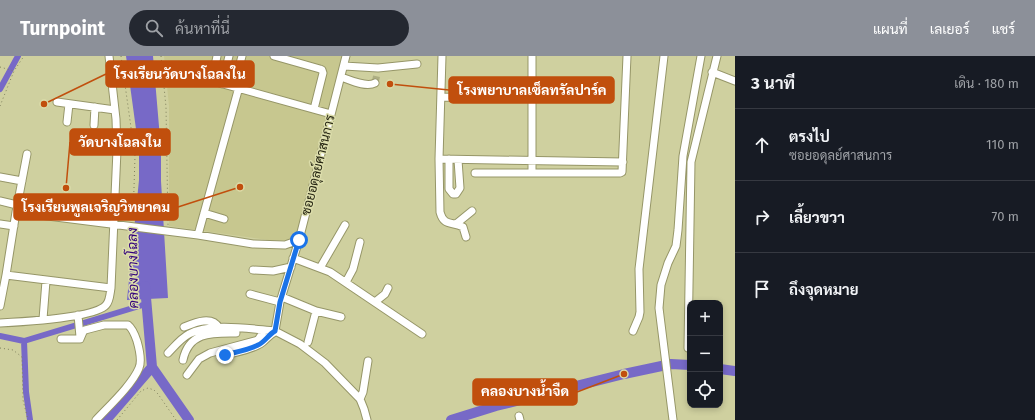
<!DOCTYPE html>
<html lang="th">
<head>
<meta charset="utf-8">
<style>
  :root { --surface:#171b24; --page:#242831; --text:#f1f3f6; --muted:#9ea1a6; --line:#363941; --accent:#8c9099 }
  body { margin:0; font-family:"Fira Sans",Sarabun,sans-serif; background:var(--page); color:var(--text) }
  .controls { position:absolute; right:12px; bottom:12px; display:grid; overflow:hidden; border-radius:8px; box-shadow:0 2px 6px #0003 }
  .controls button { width:36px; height:36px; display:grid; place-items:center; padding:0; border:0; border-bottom:1px solid var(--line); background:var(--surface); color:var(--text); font:20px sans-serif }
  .stop { position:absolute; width:12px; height:12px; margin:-9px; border:3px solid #1a73e8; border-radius:50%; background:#fff }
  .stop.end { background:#1a73e8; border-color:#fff; box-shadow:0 1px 4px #0008 }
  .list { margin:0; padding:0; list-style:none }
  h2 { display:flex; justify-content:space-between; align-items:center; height:52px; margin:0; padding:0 16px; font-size:17px }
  h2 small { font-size:13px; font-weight:400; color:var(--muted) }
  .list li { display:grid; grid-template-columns:26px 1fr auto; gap:12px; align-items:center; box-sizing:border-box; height:72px; padding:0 16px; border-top:1px solid var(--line) }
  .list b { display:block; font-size:15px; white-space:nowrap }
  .list p { margin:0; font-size:13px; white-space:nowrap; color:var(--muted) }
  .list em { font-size:13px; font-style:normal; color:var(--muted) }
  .icon { flex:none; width:22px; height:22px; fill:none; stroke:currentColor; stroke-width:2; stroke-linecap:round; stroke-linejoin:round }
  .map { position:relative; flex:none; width:735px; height:364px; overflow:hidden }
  header { display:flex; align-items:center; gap:24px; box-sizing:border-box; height:56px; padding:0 20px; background:var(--accent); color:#fff }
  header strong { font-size:19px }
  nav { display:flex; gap:22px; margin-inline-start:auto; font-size:14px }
  .search { width:280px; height:36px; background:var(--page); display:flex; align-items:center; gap:10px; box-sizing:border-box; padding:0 14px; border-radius:22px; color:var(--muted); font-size:15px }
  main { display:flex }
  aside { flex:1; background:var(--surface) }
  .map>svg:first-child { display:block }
</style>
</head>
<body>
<header>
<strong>Turnpoint</strong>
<div class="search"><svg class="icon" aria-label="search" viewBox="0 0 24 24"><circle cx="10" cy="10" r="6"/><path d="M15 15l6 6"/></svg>ค้นหาที่นี่</div>
<nav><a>แผนที่</a><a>เลเยอร์</a><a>แชร์</a></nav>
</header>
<main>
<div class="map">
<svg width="735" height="364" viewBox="0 0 735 364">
  <rect width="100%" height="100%" fill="#cfd09f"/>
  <!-- built -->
  <path fill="#c7c78f" d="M164 0H345L300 177 296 180 288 184H268L169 170V50Z"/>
  <!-- water -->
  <path fill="#7769c7" d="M126 0H153L161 94V125L168 242 127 244 139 124V95Z"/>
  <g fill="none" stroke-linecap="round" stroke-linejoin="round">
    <!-- canal -->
    <path stroke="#7769c7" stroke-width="6" d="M0 33 18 0
      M0 280 24 285 146 248
      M24 285 26 336 30 364"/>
    <!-- river -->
    <path stroke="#7769c7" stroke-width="10" d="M145 230 152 311 189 364
      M720 313 735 315
      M106 364 152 311
      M451 364 496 350 624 318 671 308 690 309"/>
    <!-- minor-tunnel -->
    <path stroke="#adae83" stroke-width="7" stroke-dasharray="7 3.5" stroke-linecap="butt" d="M375 27 377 18"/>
    <!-- minor casing -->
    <g stroke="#969668" stroke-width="9">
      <path id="minor" d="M274 0 320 13 322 14 323 17 314 53
        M346 0 299 184 280 246 275 275 300 288 325 307 360 343 364 353 367 364
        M442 0 439 103 440 156C444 171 452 165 463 171L466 181
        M344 10 378 12 417 8
        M712 16 735 25
        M341 21C350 24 366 32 375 27
        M205 23 331 58
        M212 25 217 0
        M222 28 229 0
        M234 30 242 0
        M441 41 480 42
        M57 46 115 54
        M67 66 69 48
        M94 69 95 51
        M27 98 16 156 198 179 253 188 285 189 299 184
        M439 103 623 106
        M449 103V133L453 138H456L460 132 458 104
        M475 117H620L622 116 627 0
        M532 117V0
        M0 121 22 125
        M0 145 17 149
        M204 157 224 163
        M0 168 14 170
        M456 168 472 155
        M198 179 239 31
        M293 202 330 216 422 278
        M320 212 345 169
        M253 214 273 215 291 211
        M6 219 16 156
        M346 226 353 213 360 186
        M250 238 280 246
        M282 241 316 255 341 261
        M375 246 385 238 388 232
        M0 250 6 219 111 232
        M78 259 80 281
        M43 263 46 225
        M0 267C19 266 95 262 106 249 110 245 110 237 111 232L117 94 116 63 109 0
        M184 271C194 267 212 259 219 272
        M633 275 639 261 640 256 639 213 664 0
        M80 281V283L83 276 85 274 104 269H128C133 273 135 279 137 285 139 292 142 305 139 312 132 329 109 350 96 364
        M61 283H80
        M308 286 316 255
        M688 292 691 106 717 0
        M168 297C175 290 180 283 189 278 210 266 251 273 275 275
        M225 299C236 296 250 294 260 288 266 285 268 279 275 276
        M183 304C189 275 213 277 236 277
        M187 319 199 303 210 297 258 284 262 278
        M360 343 363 336 368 305
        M519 360 520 364
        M673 364 659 252 661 229 668 207 676 190 678 174 683 100 701 0"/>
    </g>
    <!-- path -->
    <path stroke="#7f805d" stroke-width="1" stroke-dasharray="1 3" stroke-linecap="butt" d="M121 0 135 100 133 164
      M161 0 166 51 168 169
      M0 11 14 15
      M0 50 14 15 24 0
      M0 292 13 294 22 301 23 344 28 364
      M117 364 141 335 148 332 154 334 158 338 176 364"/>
    <!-- minor -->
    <use href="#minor" stroke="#fff" stroke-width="7"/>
  </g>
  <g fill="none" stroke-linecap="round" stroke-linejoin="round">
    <!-- route -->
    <path stroke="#1a73e8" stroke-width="5" d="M225 299C236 296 248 294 258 289 265 286 268 279 275 275L280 246 299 184"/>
  </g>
  <g text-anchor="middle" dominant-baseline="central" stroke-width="3" stroke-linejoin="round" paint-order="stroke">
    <!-- street labels -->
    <g font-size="13" fill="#252512" stroke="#dcddab">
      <text transform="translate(318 109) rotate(-76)">ซอยอดุลย์ศาสนการ</text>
    </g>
    <!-- water labels -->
    <g font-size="14" font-style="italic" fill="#32007c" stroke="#dcddab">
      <text transform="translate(133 212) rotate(-91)">คลองบางโฉลง</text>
    </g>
  </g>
  <!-- callouts -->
  <path fill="none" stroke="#c14f0d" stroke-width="1.5" d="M44 48L106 18M390 28L449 34M66 132L70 86M240 131L178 151M624 318L577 336"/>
  <g fill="#c14f0d" stroke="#dcddab" stroke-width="1.5">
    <circle cx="44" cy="48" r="4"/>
    <circle cx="390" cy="28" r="4"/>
    <circle cx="66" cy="132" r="4"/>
    <circle cx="240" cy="131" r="4"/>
    <circle cx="624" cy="318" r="4"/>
  </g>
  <g fill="#c14f0d" stroke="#c14f0d" stroke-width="1.5">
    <rect x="106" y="5" width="148" height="26" rx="4"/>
    <rect x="449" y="21" width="165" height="26" rx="4"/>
    <rect x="70" y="73" width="100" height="26" rx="4"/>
    <rect x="14" y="138" width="164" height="26" rx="4"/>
    <rect x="473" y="323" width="104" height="26" rx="4"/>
  </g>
  <g font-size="14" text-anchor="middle" font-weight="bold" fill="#fff">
    <text x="180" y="23">โรงเรียนวัดบางโฉลงใน</text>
    <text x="532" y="39">โรงพยาบาลเซ็ลทรัลปาร์ค</text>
    <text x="120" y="91">วัดบางโฉลงใน</text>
    <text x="96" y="156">โรงเรียนพูลเจริญวิทยาคม</text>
    <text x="525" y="340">คลองบางน้ำจืด</text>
  </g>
</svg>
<div class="controls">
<button>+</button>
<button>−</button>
<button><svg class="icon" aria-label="locate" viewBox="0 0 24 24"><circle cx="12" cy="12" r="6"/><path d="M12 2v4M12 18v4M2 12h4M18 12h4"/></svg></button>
</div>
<div class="stop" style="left:299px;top:184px"></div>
<div class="stop end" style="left:225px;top:299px"></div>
</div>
<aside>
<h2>3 นาที<small>เดิน · 180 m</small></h2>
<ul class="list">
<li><svg class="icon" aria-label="ahead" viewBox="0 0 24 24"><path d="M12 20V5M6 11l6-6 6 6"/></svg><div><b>ตรงไป</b><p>ซอยอดุลย์ศาสนการ</p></div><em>110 m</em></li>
<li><svg class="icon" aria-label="right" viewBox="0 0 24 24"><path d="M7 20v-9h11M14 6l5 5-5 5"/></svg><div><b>เลี้ยวขวา</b></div><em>70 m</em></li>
<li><svg class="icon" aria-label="arrive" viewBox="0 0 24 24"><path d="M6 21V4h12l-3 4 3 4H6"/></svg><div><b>ถึงจุดหมาย</b></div></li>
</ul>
</aside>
</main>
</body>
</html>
